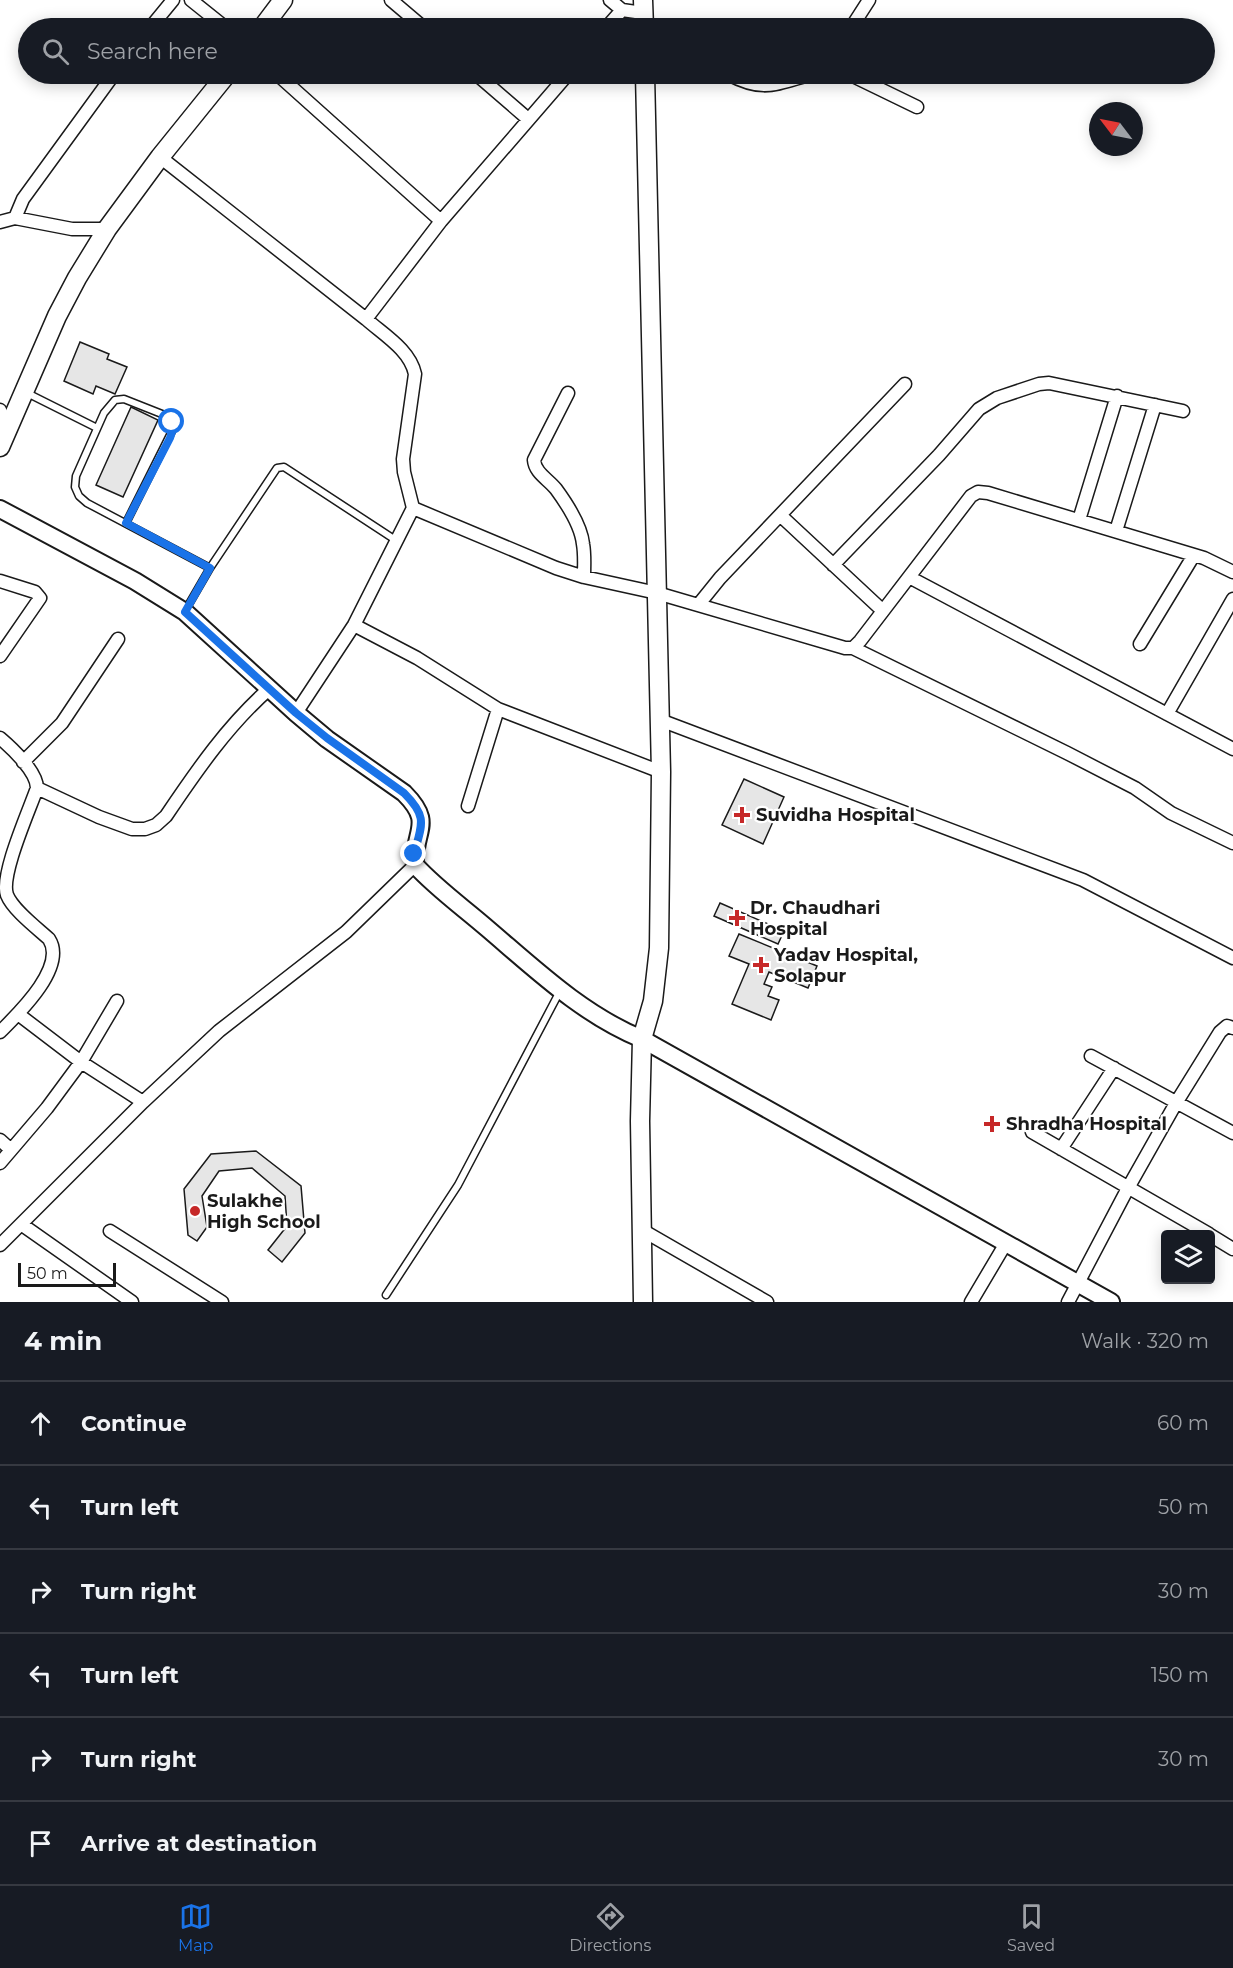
<!DOCTYPE html>
<html lang="en">
<head>
<meta charset="utf-8">
<style>
  :root { --surface:#171b24; --page:#242831; --text:#f1f3f6; --muted:#9ea1a6; --line:#363941; --accent:#1a73e8 }
  body { margin:0; font-family:Montserrat,sans-serif; background:var(--page); color:var(--text) }
  .controls { position:absolute; right:18px; bottom:18px; display:grid; overflow:hidden; border-radius:6px; box-shadow:0 3px 15px #0003 }
  .controls button { width:54px; height:54px; display:grid; place-items:center; padding:0; border:0; border-bottom:2px solid var(--line); background:var(--surface); color:var(--text); font:30px sans-serif }
  .compass { position:absolute; left:1089px; top:102px; width:54px; height:54px; border-radius:50%; background:var(--surface); box-shadow:0 3px 15px #0003; rotate:302deg }
  .scale { position:absolute; left:18px; bottom:15px; width:98px; box-sizing:border-box; padding-left:6px; border:3px solid #1a1a1a; border-top:0; font-size:16px; line-height:21px; white-space:nowrap; color:#1a1a1a; -webkit-text-stroke:4px #fff; paint-order:stroke }
  .stop { position:absolute; width:18px; height:18px; margin:-14px; border:4px solid #1a73e8; border-radius:50%; background:#fff }
  .stop.end { background:#1a73e8; border-color:#fff; box-shadow:0 2px 6px #0008 }
  .list { margin:0; padding:0; list-style:none }
  h2 { display:flex; justify-content:space-between; align-items:center; height:78px; margin:0; padding:0 24px; font-size:26px }
  h2 small { font-size:20px; font-weight:400; color:var(--muted) }
  .list li { display:grid; grid-template-columns:39px 1fr auto; gap:18px; align-items:center; box-sizing:border-box; height:84px; padding:0 24px; border-top:2px solid var(--line) }
  .list b { display:block; font-size:22px; white-space:nowrap }
  .list em { font-size:20px; font-style:normal; color:var(--muted) }
  .icon { flex:none; width:33px; height:33px; fill:none; stroke:currentColor; stroke-width:2; stroke-linecap:round; stroke-linejoin:round }
  .map { position:relative; flex:none; width:1233px; height:1302px; overflow:hidden }
  .search { position:absolute; background:var(--surface); box-shadow:0 3px 15px #0003; left:18px; right:18px; top:18px; height:66px; display:flex; align-items:center; gap:15px; box-sizing:border-box; padding:0 21px; border-radius:33px; color:var(--muted); font-size:22px }
  .sheet { height:582px; background:var(--surface) }
  nav { display:flex; justify-content:space-around; align-items:center; box-sizing:border-box; height:84px; border-top:2px solid var(--line); background:var(--surface); font-size:16px; color:var(--muted) }
  nav a { display:grid; justify-items:center; gap:3px }
  nav .on { color:var(--accent) }
  .map>svg:first-child { display:block }
</style>
</head>
<body>
<div class="map">
<svg width="1233" height="1302" viewBox="0 0 1233 1302">
  <rect width="100%" height="100%" fill="#fff"/>
  <!-- building -->
  <path fill="#e6e6e6" stroke="#1a1a1a" stroke-width="1.5" d="M80 342 109 354 107 359 127 367 115 394 96 386 93 394 64 381Z
    M131 407 158 420 123 497 96 485Z
    M744 779 784 797 763 844 722 825Z
    M720 903 784 931 778 944 714 916Z
    M739 934 817 966 808 988 769 972 764 984 772 987 768 996 779 1000 771 1020 732 1004 749 964 729 956Z
    M256 1151 301 1186 305 1233 282 1262 268 1250 287 1226 285 1196 252 1168 219 1171 202 1196 207 1227 197 1241 188 1235 184 1189 211 1154Z"/>
  <g fill="none" stroke-linecap="round" stroke-linejoin="round">
    <!-- service casing -->
    <g stroke="#1a1a1a" stroke-width="9">
      <path id="service" d="M27 393 97 428
        M126 523 173 429 172 422 167 416 124 399 115 400 104 413 76 476 75 487 79 496 87 503 210 568
        M185 611 210 568 277 468 284 467 397 541
        M386 1295 458 1185 560 991"/>
    </g>
    <!-- minor casing -->
    <g stroke="#1a1a1a" stroke-width="15">
      <path id="minor" d="M191 0 226 28
        M391 0 424 28
        M610 0 622 10
        M150 28 173 0
        M606 28 622 10 643 13
        M851 28 869 0
        M277 74 441 221 568 74
        M476 74 528 119
        M728 74C764 93 775 84 812 74
        M849 74 917 107
        M160 157 366 319 441 221
        M15 218 23 199 114 74
        M0 222 15 218 72 229H107
        M568 393 534 460C535 473 548 479 556 489 567 504 581 525 583 544 585 555 584 566 584 577
        M0 410 7 428
        M413 508 556 568 584 577 657 593 845 648H853L860 641 971 496 978 492 988 493 1204 558 1233 572
        M780 515 883 611
        M1079 520 1117 396
        M1116 531 1155 405
        M833 565 939 455 979 409 997 398 1039 384 1049 383 1183 411
        M909 577 1233 749
        M0 581 35 592 40 598 0 656
        M699 604 720 578 905 384
        M354 625 417 658 498 709 661 772
        M1140 644 1194 555
        M853 648 1067 753 1135 788 1171 813 1233 843
        M296 713 354 625 413 508 404 472 403 459 415 374C410 350 384 335 366 319
        M1167 714 1233 599
        M660 720 1083 880 1233 958
        M0 738C13 749 37 772 37 788 29 811 0 875 7 895 13 910 37 928 49 939 67 967 19 1013 0 1032
        M23 762 62 723 118 639
        M37 788 99 817 132 829H145L156 825 166 816C197 770 228 725 270 688
        M468 806 498 709
        M18 1014 81 1062 143 1102
        M1091 1056 1233 1133
        M1032 1132 1209 1234
        M0 1140 11 1150
        M1061 1149 1114 1068
        M0 1163 47 1108 81 1062 117 1001
        M21 1224 132 1302
        M642 1230 767 1302
        M110 1231 222 1302
        M1210 1235 1233 1249
        M0 1245 143 1102 219 1031 346 932 415 865
        M971 1302 1006 1243
        M1068 1302 1128 1188 1176 1103 1220 1032 1227 1026 1233 1028"/>
    </g>
    <!-- secondary casing -->
    <g stroke="#1a1a1a" stroke-width="20">
      <path id="secondary" d="M0 509 135 581 185 612 296 713 327 739 404 793C435 824 413 830 415 865 437 889 464 908 488 929 536 970 583 1015 642 1039L1111 1302"/>
    </g>
    <!-- primary casing -->
    <g stroke="#1a1a1a" stroke-width="21">
      <path id="primary" d="M643 0 644 28
        M262 28 283 0
        M0 447 57 316 77 278 107 229 160 157 227 74
        M643 1302 640 1121 642 1039 653 1001 659 948 661 772 645 74"/>
    </g>
    <!-- service -->
    <use href="#service" stroke="#fff" stroke-width="6"/>
    <!-- minor -->
    <use href="#minor" stroke="#fff" stroke-width="12"/>
    <!-- secondary -->
    <use href="#secondary" stroke="#fff" stroke-width="16"/>
    <!-- primary -->
    <use href="#primary" stroke="#fff" stroke-width="18"/>
  </g>
  <g fill="none" stroke-linecap="round" stroke-linejoin="round">
    <!-- route -->
    <path stroke="#1a73e8" stroke-width="8" d="M172 422 173 429 170 438 126 523 210 568 185 612 296 713 327 738 404 793C428 817 422 824 414 854"/>
  </g>
  <!-- markers -->
  <g fill="#c62828" stroke="#fff" stroke-width="2">
    <path d="M739 806h6v6h6v6h-6v6h-6v-6h-6v-6h6z"/>
    <path d="M734 909h6v6h6v6h-6v6h-6v-6h-6v-6h6z"/>
    <path d="M758 956h6v6h6v6h-6v6h-6v-6h-6v-6h6z"/>
    <path d="M989 1115h6v6h6v6h-6v6h-6v-6h-6v-6h6z"/>
    <circle cx="195" cy="1211" r="6"/>
  </g>
  <g text-anchor="middle" dominant-baseline="central" stroke-width="4.5" stroke-linejoin="round" paint-order="stroke">
    <!-- poi labels -->
    <g font-size="18" font-weight="bold" fill="#1a1a1a" stroke="#fff" text-anchor="start">
      <text x="756" y="815">Suvidha Hospital</text>
      <text x="750" y="908">Dr. Chaudhari<tspan x="750" dy="21">Hospital</tspan></text>
      <text x="774" y="955">Yadav Hospital,<tspan x="774" dy="21">Solapur</tspan></text>
      <text x="1006" y="1124">Shradha Hospital</text>
      <text x="207" y="1201">Sulakhe<tspan x="207" dy="21">High School</tspan></text>
    </g>
  </g>
</svg>
<div class="controls">
<button><svg class="icon" aria-label="layers" viewBox="0 0 24 24"><path d="M12 4l9 5-9 5-9-5zM3 14l9 5 9-5"/></svg></button>
</div>
<svg class="compass" viewBox="-18 -18 36 36"><path d="M0-13l5 13h-10z" fill="#e53935"/><path d="M0 13l5-13h-10z" fill="#9ea1a6"/></svg>
<div class="scale">50 m</div>
<div class="stop" style="left:172px;top:422px"></div>
<div class="stop end" style="left:414px;top:854px"></div>
<div class="search"><svg class="icon" aria-label="search" viewBox="0 0 24 24"><circle cx="10" cy="10" r="6"/><path d="M15 15l6 6"/></svg>Search here</div>
</div>
<section class="sheet">
<h2>4 min<small>Walk · 320 m</small></h2>
<ul class="list">
<li><svg class="icon" aria-label="ahead" viewBox="0 0 24 24"><path d="M12 20V5M6 11l6-6 6 6"/></svg><div><b>Continue</b></div><em>60 m</em></li>
<li><svg class="icon" aria-label="left" viewBox="0 0 24 24"><path d="M17 20v-9H6M10 6l-5 5 5 5"/></svg><div><b>Turn left</b></div><em>50 m</em></li>
<li><svg class="icon" aria-label="right" viewBox="0 0 24 24"><path d="M7 20v-9h11M14 6l5 5-5 5"/></svg><div><b>Turn right</b></div><em>30 m</em></li>
<li><svg class="icon" aria-label="left" viewBox="0 0 24 24"><path d="M17 20v-9H6M10 6l-5 5 5 5"/></svg><div><b>Turn left</b></div><em>150 m</em></li>
<li><svg class="icon" aria-label="right" viewBox="0 0 24 24"><path d="M7 20v-9h11M14 6l5 5-5 5"/></svg><div><b>Turn right</b></div><em>30 m</em></li>
<li><svg class="icon" aria-label="arrive" viewBox="0 0 24 24"><path d="M6 21V4h12l-3 4 3 4H6"/></svg><div><b>Arrive at destination</b></div></li>
</ul>
</section>
<nav>
<a class="on"><svg class="icon" aria-label="map" viewBox="0 0 24 24"><path d="M3 6l6-2 6 2 6-2v14l-6 2-6-2-6 2zM9 4v14M15 6v14"/></svg>Map</a>
<a><svg class="icon" aria-label="directions" viewBox="0 0 24 24"><path d="M12 3l9 9-9 9-9-9zM9 14v-3h6M13 9l2 2-2 2"/></svg>Directions</a>
<a><svg class="icon" aria-label="saved" viewBox="0 0 24 24"><path d="M7 4h10v16l-5-4-5 4z"/></svg>Saved</a>
</nav>
</body>
</html>
